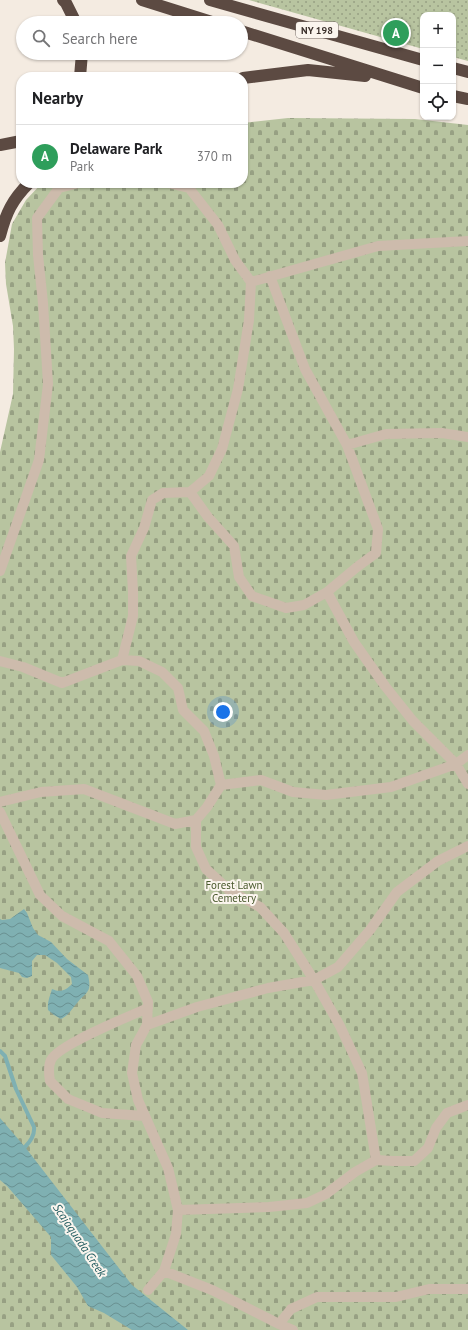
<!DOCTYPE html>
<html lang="en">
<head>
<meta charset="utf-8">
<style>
  :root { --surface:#fff; --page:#f2f2f2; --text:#202124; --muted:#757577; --line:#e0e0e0; --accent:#0f766e }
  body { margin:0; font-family:"PT Sans",sans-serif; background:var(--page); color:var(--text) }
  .controls { position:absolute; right:12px; top:12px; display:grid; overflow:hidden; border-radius:8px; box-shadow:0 1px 3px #0004 }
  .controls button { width:36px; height:36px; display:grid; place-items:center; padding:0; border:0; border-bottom:1px solid var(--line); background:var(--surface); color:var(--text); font:20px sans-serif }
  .you { position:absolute; left:223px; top:712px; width:14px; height:14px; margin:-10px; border:3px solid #fff; border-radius:50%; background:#1a73e8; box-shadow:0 0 0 6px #1a73e833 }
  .badge { display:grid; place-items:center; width:26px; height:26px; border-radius:50%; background:var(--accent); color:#fff; font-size:13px; font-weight:700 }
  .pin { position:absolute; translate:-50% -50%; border:2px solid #fff; box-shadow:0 1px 4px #0006 }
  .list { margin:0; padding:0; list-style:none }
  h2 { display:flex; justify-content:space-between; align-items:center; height:52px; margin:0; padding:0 16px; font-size:17px }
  h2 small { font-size:13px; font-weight:400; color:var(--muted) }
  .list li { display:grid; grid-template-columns:26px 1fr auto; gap:12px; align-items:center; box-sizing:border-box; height:64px; padding:0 16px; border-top:1px solid var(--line) }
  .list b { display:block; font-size:15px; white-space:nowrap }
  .list p { margin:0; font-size:13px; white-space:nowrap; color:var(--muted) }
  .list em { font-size:13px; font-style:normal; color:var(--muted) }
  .icon { flex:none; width:22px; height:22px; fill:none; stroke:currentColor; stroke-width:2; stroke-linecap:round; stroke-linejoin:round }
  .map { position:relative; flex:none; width:468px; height:1330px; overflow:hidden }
  .search { position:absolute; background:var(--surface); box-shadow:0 1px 3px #0004; left:16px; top:16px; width:232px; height:44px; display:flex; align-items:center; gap:10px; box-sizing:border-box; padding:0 14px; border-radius:22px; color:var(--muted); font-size:15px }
  .panel { position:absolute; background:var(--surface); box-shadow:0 1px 3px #0004; left:16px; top:72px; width:232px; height:116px; border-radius:16px }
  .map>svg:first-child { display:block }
</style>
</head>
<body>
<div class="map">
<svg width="468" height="1330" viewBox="0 0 468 1330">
  <defs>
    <pattern id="grass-dots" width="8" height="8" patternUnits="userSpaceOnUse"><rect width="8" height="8" fill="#b8c4a0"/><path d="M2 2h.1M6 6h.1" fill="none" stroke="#97a083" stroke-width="1.8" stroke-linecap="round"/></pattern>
    <pattern id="cemetery-stones" width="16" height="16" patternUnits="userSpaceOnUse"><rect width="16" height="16" fill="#b8c4a0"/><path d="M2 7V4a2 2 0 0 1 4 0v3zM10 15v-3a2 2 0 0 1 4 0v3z" fill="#97a083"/></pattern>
    <pattern id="water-waves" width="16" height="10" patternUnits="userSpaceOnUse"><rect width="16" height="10" fill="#7fb0b2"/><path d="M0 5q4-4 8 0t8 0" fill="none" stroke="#699091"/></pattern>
  </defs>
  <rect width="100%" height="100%" fill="#f4ebe1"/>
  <!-- grass -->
  <path fill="url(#grass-dots)" d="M249 0H468V61L453 57V15H423V49Z"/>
  <!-- cemetery -->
  <path fill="url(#cemetery-stones)" d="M288 118 415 119 468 125V1330H0V452L13 394 14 349 13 326 6 284 5 263 12 224 26 200 42 183H243V123Z"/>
  <!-- water -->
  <path fill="url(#water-waves)" d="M24 909 27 913 33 928 38 935 51 942 67 959 88 975C92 993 87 991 77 1003 71 1010 69 1015 61 1019L54 1015 48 1010C47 1002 50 996 52 989 61 993 66 990 72 984L71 977 57 963 45 955H37L32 961V976L27 978 22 977 19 973 0 968V919L2 920 10 919Z
    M0 1118 25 1147 132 1285 188 1330H132L104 1313 88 1306 77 1287 51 1255V1237L7 1186 0 1180Z"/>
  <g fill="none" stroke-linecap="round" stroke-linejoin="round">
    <!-- stream -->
    <path stroke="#7fb0b2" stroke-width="4" d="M0 1051 5 1056 16 1089 34 1127C35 1135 31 1141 25 1147"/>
    <!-- street -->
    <path stroke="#cdbbac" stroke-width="10" d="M168 183 189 188 218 225 235 260 251 282 378 246 468 241
      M347 445 386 434 442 433 468 437
      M190 492 208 517 234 546 239 577 252 596 286 608 304 605 327 592 357 567 376 553 378 529 347 445 305 369 270 276
      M0 571 39 460 48 384 43 303 38 255 37 218 59 188 79 183
      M327 592 354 642 385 686 413 721 456 764 468 784
      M122 660 133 616V592L131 556 144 528 152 500 163 493 190 492 209 476 222 449 238 389 249 320 251 282
      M0 661 23 667 62 683 122 660 139 661 162 672 178 688 183 710 204 731 214 756 221 785 207 807 196 820 175 824 84 789 41 792 0 802
      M221 785 261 780 293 792 326 795 391 787 456 764 468 755
      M0 812 40 895 62 916 109 941 137 976 148 1002 147 1025 136 1045 132 1073 138 1100 168 1168 178 1210 176 1234 164 1271 148 1290
      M196 820V847L206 869 230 891 260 907 284 933 314 980 340 1026 362 1073 376 1160
      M147 1025 197 1007 268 988 314 980 338 967 370 930 397 892 438 861 468 846
      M145 1116 102 1113 68 1099 50 1081C49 1075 48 1066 51 1060 58 1045 130 1016 148 1008
      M178 1210 269 1207 307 1203 326 1194 355 1172 376 1160 393 1161H414L428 1148 436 1128 447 1113 468 1105
      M164 1271 212 1290 279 1324 293 1330
      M279 1324 291 1309 317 1297H396L429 1289H468"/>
    <!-- highway -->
    <path stroke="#5c4a42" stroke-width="12" d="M63 0 66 3 76 23
      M142 0 215 23
      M210 0 423 60
      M241 31 423 88
      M453 68 468 72
      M80 77 82 53
      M243 78 308 70 365 76
      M453 96 468 99
      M0 145 21 141
      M0 236C6 213 12 200 29 183"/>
  </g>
  <g text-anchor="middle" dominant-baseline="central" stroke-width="4" stroke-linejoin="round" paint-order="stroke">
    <!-- shield labels -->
    <rect fill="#fbf5ee" stroke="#756b66" stroke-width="1" x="296" y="22" width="42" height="16" rx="3"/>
    <g font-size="10" font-weight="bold" fill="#3b302b">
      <text x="317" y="30">NY 198</text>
    </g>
    <!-- park labels -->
    <g font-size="11" fill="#4a5a2e" stroke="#fbf5ee">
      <text x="234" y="885">Forest Lawn<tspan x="234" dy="13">Cemetery</tspan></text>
    </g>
    <!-- water labels -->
    <g font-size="12" font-style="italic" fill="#1f5a5e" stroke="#fbf5ee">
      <text transform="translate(80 1240) rotate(56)">Scajaquada Creek</text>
    </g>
  </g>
</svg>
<div class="controls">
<button>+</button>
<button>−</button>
<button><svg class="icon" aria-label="locate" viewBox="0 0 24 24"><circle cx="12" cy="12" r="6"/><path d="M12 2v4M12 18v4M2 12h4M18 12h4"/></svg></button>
</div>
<div class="you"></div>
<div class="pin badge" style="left:396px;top:33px;background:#2e9e5b">A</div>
<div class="search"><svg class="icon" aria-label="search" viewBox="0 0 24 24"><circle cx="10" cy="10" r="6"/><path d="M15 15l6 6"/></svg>Search here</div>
<section class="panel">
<h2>Nearby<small></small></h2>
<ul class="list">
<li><span class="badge" style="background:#2e9e5b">A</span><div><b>Delaware Park</b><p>Park</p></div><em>370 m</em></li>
</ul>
</section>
</div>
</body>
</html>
